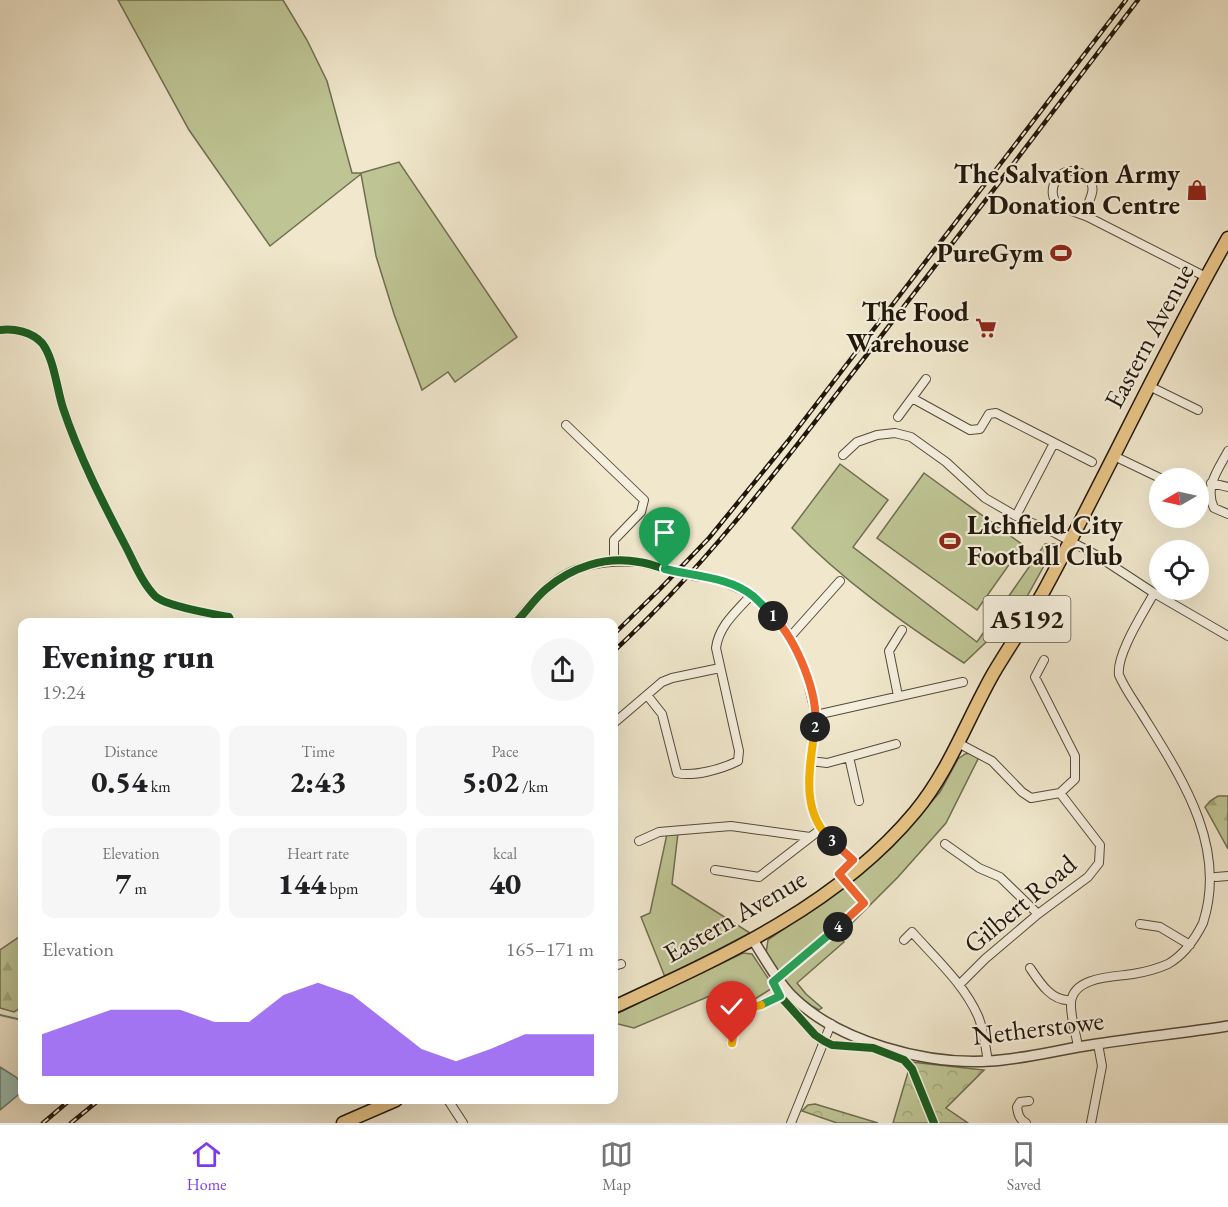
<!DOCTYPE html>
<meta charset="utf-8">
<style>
:root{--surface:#fff;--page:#f6f6f6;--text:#202124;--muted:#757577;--line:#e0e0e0;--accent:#7c3aed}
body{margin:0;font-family:"EB Garamond",serif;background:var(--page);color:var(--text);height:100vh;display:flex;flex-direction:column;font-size:22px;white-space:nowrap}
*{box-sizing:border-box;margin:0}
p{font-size:20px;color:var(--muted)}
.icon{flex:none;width:33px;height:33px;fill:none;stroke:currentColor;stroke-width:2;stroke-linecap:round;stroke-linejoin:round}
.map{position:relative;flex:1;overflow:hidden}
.panel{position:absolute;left:18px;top:618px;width:600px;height:486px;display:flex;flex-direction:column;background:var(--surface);border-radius:12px;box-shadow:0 6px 24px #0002}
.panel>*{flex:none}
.needle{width:39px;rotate:261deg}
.controls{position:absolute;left:1149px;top:468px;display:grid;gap:12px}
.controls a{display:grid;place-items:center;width:60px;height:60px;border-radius:50%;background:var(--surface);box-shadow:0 6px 24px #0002;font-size:30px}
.pin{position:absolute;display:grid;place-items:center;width:51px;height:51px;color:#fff;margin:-62px -26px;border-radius:50% 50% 50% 0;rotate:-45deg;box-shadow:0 0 6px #0007}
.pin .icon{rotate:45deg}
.km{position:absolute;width:30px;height:30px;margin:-15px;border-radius:50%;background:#222;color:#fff;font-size:16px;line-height:30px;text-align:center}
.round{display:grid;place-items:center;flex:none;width:63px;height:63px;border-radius:32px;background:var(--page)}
.head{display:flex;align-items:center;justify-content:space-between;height:102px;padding:0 24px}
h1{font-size:33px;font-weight:800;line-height:45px}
.stats{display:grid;grid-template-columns:repeat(3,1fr);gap:9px;height:102px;padding:6px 24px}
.stats div{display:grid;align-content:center;border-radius:12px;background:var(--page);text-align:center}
.stats b{font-size:30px;font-weight:800}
.stats small{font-size:16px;font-weight:400}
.stats p{font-size:16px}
.chart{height:168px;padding:12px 24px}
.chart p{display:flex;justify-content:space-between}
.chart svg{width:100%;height:108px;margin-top:6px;fill:var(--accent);opacity:.7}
.tabs{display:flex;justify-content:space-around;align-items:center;height:84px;border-top:2px solid var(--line);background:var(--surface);font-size:16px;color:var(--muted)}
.tabs a{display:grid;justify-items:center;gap:3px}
.tabs .current{color:var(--accent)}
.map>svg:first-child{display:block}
.grass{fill:#bec494;stroke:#6f6e4f;stroke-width:1.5}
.forest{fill:url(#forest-firs);stroke:#6f6e4f;stroke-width:1.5}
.park{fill:url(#park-crowns);stroke:#6f6e4f;stroke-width:1.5}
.water{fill:#9bc0b3;stroke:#6a7c6f;stroke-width:1.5}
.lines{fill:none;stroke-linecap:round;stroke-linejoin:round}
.stream{stroke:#6a7c6f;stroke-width:2}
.minor-casing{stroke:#544b3a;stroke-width:10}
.tertiary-casing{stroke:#544b3a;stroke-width:12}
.trunk-casing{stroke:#20170a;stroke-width:15}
.minor{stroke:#f5efde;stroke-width:8}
.tertiary{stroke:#f5efde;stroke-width:9}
.trunk{stroke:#e8c486;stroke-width:12}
.rail-casing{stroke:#20170a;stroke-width:4.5}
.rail{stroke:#f5efde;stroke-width:2;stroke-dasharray:7;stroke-linecap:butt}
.minor-bridge-casing{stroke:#544b3a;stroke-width:10;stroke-linecap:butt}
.minor-bridge{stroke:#f5efde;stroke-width:8}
.cycleway-casing{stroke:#f5efde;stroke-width:11}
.cycleway{stroke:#1b5e20;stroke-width:8}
.split-1-casing{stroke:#fff;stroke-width:12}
.split-2-casing{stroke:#fff;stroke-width:12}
.split-3-casing{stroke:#fff;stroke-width:12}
.split-4-casing{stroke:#fff;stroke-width:12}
.split-5-casing{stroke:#fff;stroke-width:12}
.split-6-casing{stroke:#fff;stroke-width:12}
.split-1{stroke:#22a559;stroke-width:8}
.split-2{stroke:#f0652b;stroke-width:8}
.split-3{stroke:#f5b400;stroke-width:8}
.split-4{stroke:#f0652b;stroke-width:8}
.split-5{stroke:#22a559;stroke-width:8}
.split-6{stroke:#f5b400;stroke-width:8}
.labels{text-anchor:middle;stroke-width:4.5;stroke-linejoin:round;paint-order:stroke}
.shield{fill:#f5efde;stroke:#60584a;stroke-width:1.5}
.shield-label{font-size:26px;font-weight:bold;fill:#20170a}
.poi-label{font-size:27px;font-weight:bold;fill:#20170a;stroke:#f5efde;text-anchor:end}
.street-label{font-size:27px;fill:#20170a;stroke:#f5efde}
</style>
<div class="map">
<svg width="1228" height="1123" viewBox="0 0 1228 1123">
<defs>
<pattern id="forest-firs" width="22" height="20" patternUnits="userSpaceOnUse" patternTransform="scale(1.5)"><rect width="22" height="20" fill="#bec494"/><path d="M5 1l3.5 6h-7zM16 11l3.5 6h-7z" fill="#a3a87e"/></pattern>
<pattern id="park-crowns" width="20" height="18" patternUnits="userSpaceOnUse" patternTransform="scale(1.5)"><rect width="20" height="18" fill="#bec494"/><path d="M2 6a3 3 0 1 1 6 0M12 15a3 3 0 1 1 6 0" fill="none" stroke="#a3a87e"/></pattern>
</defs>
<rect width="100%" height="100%" fill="#f0e7cc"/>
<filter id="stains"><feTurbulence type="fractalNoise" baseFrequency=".00333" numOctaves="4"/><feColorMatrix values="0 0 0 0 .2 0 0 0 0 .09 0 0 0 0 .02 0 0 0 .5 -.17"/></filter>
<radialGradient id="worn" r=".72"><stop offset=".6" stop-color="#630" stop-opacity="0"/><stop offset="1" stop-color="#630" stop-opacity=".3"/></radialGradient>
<path class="grass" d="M118 0H283L307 40 327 81 352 173H361L399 162 517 337 455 382 448 372 422 390 394 314 376 256 361 174 270 246 189 130Z
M840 464 888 500 853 547 977 642 1045 544H1056L1019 611 964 663C903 623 843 581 792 528Z
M924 473 1023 545 977 610 877 538Z
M971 753 979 757 946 823 898 877 839 936 844 942 797 983 806 994 822 1008 819 1010C795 998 780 975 766 953L768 940 852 882 892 847 940 792 958 759 965 754Z
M678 833 672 884 750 933 665 977 641 917 650 913 667 834Z
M743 953 752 954 774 987 750 1002 719 992 634 1028 614 1023V1015Z"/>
<path class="forest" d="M1218 796H1228V849L1205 807 1210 801Z
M22 935V1007L14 1012 0 1008V950Z"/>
<path class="park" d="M911 1062 984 1070 946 1108 968 1123H893Z
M815 1104 878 1123H837L802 1111 808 1105Z"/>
<path class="water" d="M0 1067 16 1077 22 1084 18 1095 0 1110Z"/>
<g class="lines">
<path class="stream" d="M0 1015 22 1020"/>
<defs>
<path id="minor" d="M1088 217C1078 213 1066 210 1058 204 1045 193 1057 163 1081 173 1086 175 1088 177 1091 182 1097 195 1083 204 1088 217L1206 277
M0 330C14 328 32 332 42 343 54 358 57 390 63 408 79 456 102 501 125 545 134 562 142 583 155 596 165 606 213 614 229 617L231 622
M1149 386 1198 410
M912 398 970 430 980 429 989 414 996 413 1092 462
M898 417 926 379
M566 425 644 500 641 512 614 540V561
M1228 451C1218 470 1204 487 1214 508L1228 514
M843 455 857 442 877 435 895 433 911 437 946 462 985 498 1016 516 1055 533 1096 555 1154 593 1228 636
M1114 456 1160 478
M1211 483 1228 487
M1016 516 1054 443
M714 578 752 594 783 626 790 637 806 675 816 715 808 782 810 802 821 829 859 867
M516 622C525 612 534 600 544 591 571 564 603 560 639 562
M790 637 840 581
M1044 660 1035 677 1075 756V779L1060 793
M647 695 662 714 677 773C694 777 722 769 738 761L739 751 716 648C719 625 737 611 752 594
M898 696 889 651 902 630
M816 715 963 682
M614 723 662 682 672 678 720 668
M958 743 992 761 1022 792 1031 798 1060 793 1100 845 1099 863 1088 877 1038 914 985 959 959 985
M849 757 859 801
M811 761 827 763 896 744
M639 841 659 832 731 826 810 837
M945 844 979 868 1000 877 1038 914
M715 870 759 877 821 829
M1216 877 1228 876
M1140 924 1160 927 1190 945
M904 940 912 932C935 958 964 984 978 1016 984 1030 985 1046 988 1061
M614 966 621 964
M1030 968C1040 983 1052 1002 1071 1000
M731 1043 737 1019 741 1013 746 1008 767 1003 787 991
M1078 1047C1076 1033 1070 1016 1071 1002 1074 976 1115 977 1133 974 1145 972 1157 969 1168 964 1184 955 1195 939 1203 923 1228 846 1181 777 1142 714 1134 701 1125 689 1119 675 1116 654 1144 612 1154 593
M448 1100 463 1123
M791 1123 831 1024
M1026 1123C1019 1119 1018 1114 1017 1107L1020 1102 1029 1101
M1091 1123 1102 1066 1098 1044"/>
<path id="tertiary" d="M753 940C765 958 776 980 792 996 838 1042 926 1065 990 1061 1026 1059 1061 1049 1097 1044 1141 1037 1185 1033 1228 1026"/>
<path id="trunk" d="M614 1007C722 957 837 906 915 812 949 771 967 720 993 674 1010 645 1030 617 1046 587 1108 472 1163 352 1228 238
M343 1123 396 1100"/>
</defs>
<use href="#minor" class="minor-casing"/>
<use href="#tertiary" class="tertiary-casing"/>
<use href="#trunk" class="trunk-casing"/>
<use href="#minor" class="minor"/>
<use href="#tertiary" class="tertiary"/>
<use href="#trunk" class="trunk"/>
<defs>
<path id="rail" d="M614 634 659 590 709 538 788 441 1126 0
M614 651C707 565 784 462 862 361 955 241 1046 121 1138 0
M43 1123 70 1100
M71 1123 99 1100"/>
</defs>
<use href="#rail" class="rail-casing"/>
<use href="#rail" class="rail"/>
<defs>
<path id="minor-bridge" d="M639 562 694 576 714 578"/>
</defs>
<use href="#minor-bridge" class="minor-bridge-casing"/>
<use href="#minor-bridge" class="minor-bridge"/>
<defs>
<path id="cycleway" d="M0 330C14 328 32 332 42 343 54 358 57 390 63 408 79 456 102 501 125 545 134 562 142 583 155 596 165 606 213 614 229 617L231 622
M516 622C526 612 535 598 546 589 572 567 605 556 639 562 648 563 657 567 666 569 689 575 714 576 736 586 776 604 797 646 809 686 812 696 816 707 816 717 815 745 803 775 810 803 816 828 834 844 853 860L839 874 864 903 821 943 773 982 780 996 815 1035 824 1041 832 1045 873 1048 904 1060 912 1069 934 1123"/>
</defs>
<use href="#cycleway" class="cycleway-casing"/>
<use href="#cycleway" class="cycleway"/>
</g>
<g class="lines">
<defs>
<path id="split-1" d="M665 569C693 576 730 577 753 596 760 602 766 609 773 616"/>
<path id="split-2" d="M773 616C796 640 819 693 815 727"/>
<path id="split-3" d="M815 727C810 767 799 811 832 841"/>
<path id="split-4" d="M832 841 853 860 839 874 864 903 838 927"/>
<path id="split-5" d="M761 1005 780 996 773 982 838 927"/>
<path id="split-6" d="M732 1043C736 1018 735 1012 761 1005"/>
</defs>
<use href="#split-1" class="split-1-casing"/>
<use href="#split-2" class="split-2-casing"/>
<use href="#split-3" class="split-3-casing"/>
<use href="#split-4" class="split-4-casing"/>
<use href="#split-5" class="split-5-casing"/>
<use href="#split-6" class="split-6-casing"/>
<use href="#split-1" class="split-1"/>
<use href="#split-2" class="split-2"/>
<use href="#split-3" class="split-3"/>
<use href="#split-4" class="split-4"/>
<use href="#split-5" class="split-5"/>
<use href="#split-6" class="split-6"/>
</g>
<defs>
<symbol id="shop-bare" viewBox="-9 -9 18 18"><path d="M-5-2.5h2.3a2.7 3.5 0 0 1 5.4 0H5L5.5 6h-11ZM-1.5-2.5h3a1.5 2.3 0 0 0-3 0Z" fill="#8f2418" stroke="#f5efde" stroke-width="2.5" paint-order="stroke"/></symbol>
<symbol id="stadium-bare" viewBox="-9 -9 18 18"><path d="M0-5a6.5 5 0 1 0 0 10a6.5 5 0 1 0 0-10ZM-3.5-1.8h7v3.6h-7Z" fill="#8f2418" stroke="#f5efde" stroke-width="2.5" paint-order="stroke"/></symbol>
<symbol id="supermarket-bare" viewBox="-9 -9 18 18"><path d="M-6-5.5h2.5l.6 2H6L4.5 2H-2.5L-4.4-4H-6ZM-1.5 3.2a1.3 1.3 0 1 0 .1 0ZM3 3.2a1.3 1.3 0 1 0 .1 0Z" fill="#8f2418" stroke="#f5efde" stroke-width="2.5" paint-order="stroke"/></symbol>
</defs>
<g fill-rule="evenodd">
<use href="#shop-bare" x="1182" y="175" width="30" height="30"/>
<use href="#stadium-bare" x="1046" y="238" width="30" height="30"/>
<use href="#supermarket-bare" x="971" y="313" width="30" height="30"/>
<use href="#stadium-bare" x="935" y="526" width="30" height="30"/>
</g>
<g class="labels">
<rect class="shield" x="983.5" y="596" width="87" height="46" rx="4.5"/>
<g class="shield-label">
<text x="1027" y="628">A5192</text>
</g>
<g class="poi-label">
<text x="1180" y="183">The Salvation Army<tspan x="1180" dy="31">Donation Centre</tspan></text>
<text x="1044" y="262">PureGym</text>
<text x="969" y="321">The Food<tspan x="969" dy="31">Warehouse</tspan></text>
<text x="967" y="534" text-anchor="start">Lichfield City<tspan x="967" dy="31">Football Club</tspan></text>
</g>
<g class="street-label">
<text transform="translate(1149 336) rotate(-62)" y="9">Eastern Avenue</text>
<text transform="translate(1020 904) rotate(-40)" y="9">Gilbert Road</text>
<text transform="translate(735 916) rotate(-30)" y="9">Eastern Avenue</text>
<text transform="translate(1038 1028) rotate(-7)" y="9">Netherstowe</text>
</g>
</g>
<rect width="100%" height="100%" filter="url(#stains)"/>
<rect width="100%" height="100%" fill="url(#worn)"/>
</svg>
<div class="controls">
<a><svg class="needle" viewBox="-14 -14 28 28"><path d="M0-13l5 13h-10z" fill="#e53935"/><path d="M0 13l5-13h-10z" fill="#757577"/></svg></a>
<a><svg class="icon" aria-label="locate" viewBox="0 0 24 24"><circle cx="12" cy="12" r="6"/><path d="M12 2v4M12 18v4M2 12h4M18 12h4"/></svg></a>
</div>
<div class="pin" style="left:665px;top:569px;background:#1e9e55"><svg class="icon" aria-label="arrive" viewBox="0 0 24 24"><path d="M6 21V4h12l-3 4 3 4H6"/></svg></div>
<div class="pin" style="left:732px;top:1043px;background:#d93025"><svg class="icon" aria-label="check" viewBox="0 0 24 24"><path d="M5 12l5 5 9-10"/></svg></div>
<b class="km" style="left:773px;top:616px">1</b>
<b class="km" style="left:815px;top:727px">2</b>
<b class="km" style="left:832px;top:841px">3</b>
<b class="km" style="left:838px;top:927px">4</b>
<section class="panel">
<div class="head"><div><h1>Evening run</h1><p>19:24</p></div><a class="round"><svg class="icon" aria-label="share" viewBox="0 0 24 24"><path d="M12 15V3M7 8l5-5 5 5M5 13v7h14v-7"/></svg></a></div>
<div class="stats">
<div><p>Distance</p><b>0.54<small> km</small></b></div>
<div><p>Time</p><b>2:43</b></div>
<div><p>Pace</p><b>5:02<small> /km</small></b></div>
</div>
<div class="stats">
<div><p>Elevation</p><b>7<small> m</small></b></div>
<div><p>Heart rate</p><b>144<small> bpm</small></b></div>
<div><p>kcal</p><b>40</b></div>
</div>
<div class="chart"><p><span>Elevation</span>165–171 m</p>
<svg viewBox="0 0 160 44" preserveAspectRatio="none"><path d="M0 44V27L10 22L20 17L30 17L40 17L50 22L60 22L70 11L80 6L90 11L100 22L110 33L120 38L130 33L140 27L150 27L160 27V44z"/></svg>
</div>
</section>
</div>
<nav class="tabs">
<a class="current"><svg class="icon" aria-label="home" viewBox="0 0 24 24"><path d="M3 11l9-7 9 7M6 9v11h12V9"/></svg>Home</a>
<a><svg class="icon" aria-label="map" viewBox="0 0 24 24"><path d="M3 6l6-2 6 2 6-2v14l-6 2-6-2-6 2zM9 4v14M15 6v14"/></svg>Map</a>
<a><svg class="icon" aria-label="saved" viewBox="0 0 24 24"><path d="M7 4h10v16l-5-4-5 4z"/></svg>Saved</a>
</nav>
